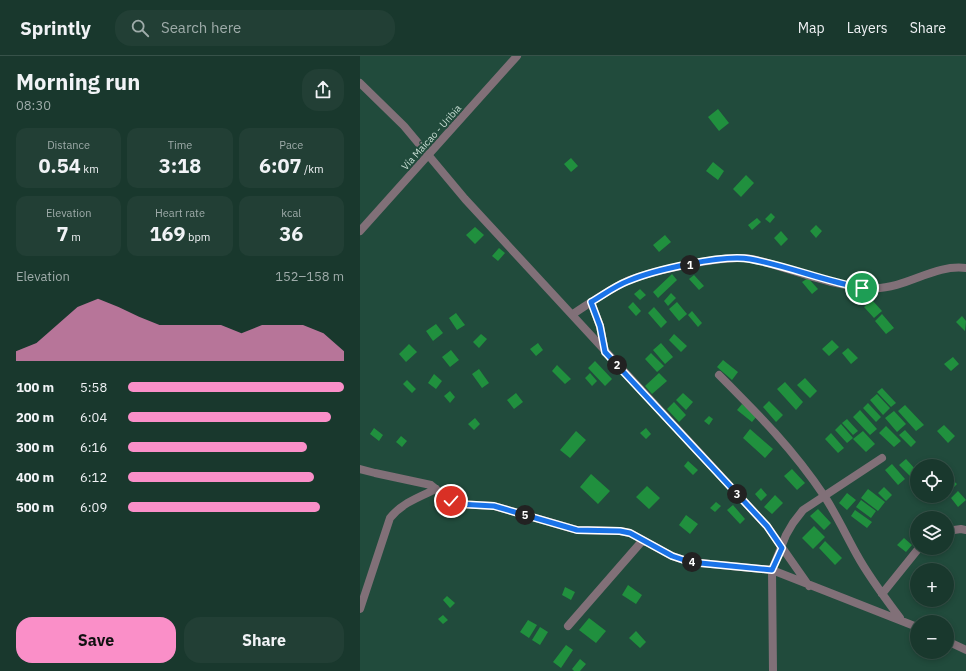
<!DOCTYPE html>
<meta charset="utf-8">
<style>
:root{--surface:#19382d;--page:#223f35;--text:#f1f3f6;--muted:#9facaa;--line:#375249;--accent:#fa8fc8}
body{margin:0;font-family:"IBM Plex Sans",sans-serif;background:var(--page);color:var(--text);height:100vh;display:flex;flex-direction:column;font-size:15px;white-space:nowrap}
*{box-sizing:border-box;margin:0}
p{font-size:13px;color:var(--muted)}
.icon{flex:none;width:22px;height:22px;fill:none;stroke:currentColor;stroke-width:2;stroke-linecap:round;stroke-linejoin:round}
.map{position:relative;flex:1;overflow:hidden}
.side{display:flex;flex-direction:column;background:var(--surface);width:360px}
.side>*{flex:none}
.controls{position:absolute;left:550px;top:403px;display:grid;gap:8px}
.controls a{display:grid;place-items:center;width:44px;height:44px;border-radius:50%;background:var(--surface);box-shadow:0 2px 6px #0003,0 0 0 1px var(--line);font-size:20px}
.pin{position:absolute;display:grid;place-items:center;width:34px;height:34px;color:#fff;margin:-17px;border:2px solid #fff;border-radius:50%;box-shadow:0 1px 4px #0007}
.km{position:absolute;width:20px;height:20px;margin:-10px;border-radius:50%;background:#222;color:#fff;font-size:11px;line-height:20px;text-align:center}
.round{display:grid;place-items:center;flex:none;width:42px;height:42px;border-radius:16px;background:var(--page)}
.summary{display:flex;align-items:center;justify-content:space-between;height:68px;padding:0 16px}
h1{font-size:22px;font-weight:700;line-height:30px}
.figures{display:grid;grid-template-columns:repeat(3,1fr);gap:6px;height:68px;padding:4px 16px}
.figures div{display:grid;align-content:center;border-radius:10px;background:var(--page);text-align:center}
.figures b{font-size:20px;font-weight:700}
.figures small{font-size:11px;font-weight:400}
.figures p{font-size:11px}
.chart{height:112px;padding:8px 16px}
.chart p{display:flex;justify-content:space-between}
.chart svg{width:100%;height:72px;margin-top:4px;fill:var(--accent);opacity:.7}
.cta{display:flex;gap:8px;margin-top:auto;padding:8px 16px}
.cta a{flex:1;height:46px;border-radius:16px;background:var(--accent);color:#111;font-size:16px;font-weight:700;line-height:46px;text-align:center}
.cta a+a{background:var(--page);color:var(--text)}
ul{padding:0 16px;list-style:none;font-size:13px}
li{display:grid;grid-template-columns:64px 48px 1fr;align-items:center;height:30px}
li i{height:10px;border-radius:5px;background:var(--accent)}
header{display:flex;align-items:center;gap:24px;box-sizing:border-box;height:56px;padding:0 20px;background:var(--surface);border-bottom:1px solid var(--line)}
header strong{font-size:19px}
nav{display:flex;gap:22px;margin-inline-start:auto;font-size:14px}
.search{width:280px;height:36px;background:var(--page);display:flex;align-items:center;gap:10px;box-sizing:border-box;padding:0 14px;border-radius:16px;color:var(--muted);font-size:15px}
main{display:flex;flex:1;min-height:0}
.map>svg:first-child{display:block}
.building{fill:#20903e}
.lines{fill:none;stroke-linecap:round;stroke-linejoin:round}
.minor{stroke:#817078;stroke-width:8}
.tertiary{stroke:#817078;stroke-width:8}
.route-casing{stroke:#fff;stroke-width:8}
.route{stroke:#1a73e8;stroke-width:5}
.labels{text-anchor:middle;stroke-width:4;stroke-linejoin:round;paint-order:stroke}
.street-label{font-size:10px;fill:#c5dbd1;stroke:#214b3c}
</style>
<header>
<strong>Sprintly</strong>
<div class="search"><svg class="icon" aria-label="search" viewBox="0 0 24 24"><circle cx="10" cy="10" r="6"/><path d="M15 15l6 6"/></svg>Search here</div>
<nav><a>Map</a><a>Layers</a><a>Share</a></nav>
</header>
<main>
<section class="side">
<div class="summary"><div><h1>Morning run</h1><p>08:30</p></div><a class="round"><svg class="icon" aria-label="share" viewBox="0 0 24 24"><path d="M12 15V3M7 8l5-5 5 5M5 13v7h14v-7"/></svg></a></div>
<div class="figures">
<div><p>Distance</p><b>0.54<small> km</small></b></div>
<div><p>Time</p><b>3:18</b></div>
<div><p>Pace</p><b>6:07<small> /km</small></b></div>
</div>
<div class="figures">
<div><p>Elevation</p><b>7<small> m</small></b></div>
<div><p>Heart rate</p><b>169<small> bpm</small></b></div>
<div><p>kcal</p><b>36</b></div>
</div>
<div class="chart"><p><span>Elevation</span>152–158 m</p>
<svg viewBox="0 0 160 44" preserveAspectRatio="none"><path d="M0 44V38L10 33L20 22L30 11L40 6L50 11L60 17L70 22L80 22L90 22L100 22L110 27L120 22L130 22L140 22L150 27L160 38V44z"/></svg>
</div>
<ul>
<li><b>100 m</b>5:58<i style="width:100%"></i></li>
<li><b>200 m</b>6:04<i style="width:94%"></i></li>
<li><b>300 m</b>6:16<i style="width:83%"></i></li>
<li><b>400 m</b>6:12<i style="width:86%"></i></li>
<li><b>500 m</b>6:09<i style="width:89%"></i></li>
</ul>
<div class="cta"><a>Save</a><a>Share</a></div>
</section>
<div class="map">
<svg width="606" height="615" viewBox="0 0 606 615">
<rect width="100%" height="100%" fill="#214b3c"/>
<path class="building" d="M358 53 369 67 359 75 348 61Z
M211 102 218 110 211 116 204 108Z
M353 106 364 115 358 124 346 115Z
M386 119 394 127 381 141 373 133Z
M411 157 415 161 410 167 405 163Z
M397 162 401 166 392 174 388 169Z
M456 169 462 175 456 182 450 175Z
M115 171 124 179 115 188 106 179Z
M421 175 428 183 421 190 414 182Z
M305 179 311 186 299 196 293 189Z
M139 192 145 197 138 205 132 200Z
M312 218 317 224 298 242 293 236Z
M334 219 344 230 339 234 329 223Z
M448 222 458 233 452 238 442 226Z
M280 233 286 239 280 244 274 238Z
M311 237 316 242 308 250 304 245Z
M512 244 522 255 514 262 504 251Z
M273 246 281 255 276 260 268 251Z
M317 246 327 258 319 265 309 253Z
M294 251 307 266 301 272 288 257Z
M332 255 342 267 338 271 328 259Z
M96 257 105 269 97 274 89 262Z
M522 258 534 272 526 278 515 265Z
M602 260 606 265 605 275 596 266Z
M76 268 83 277 73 285 66 275Z
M121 278 127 283 119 292 113 286Z
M314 278 327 290 321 296 309 284Z
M472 284 479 291 469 300 462 293Z
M178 287 183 294 176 300 170 293Z
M301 287 313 301 305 308 293 294Z
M49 288 57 296 46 306 39 298Z
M488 292 498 302 491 308 482 297Z
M91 294 99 304 90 311 82 301Z
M291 297 304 310 297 316 285 303Z
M593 301 599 308 591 315 584 308Z
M363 304 378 316 372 324 357 311Z
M235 305 252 323 245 330 228 312Z
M197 309 211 323 205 328 192 315Z
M119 313 129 327 122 332 112 318Z
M230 317 237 325 232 330 225 322Z
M299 317 307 325 292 338 285 330Z
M74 318 82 325 76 333 68 327Z
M445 322 457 335 450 342 437 329Z
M47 324 56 333 52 337 43 328Z
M425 326 443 346 436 354 417 333Z
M522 332 536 347 531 351 517 336Z
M90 335 95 341 90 347 84 340Z
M156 337 163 346 154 353 147 344Z
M323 337 333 346 326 354 316 344Z
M517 338 530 352 523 359 510 344Z
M409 345 423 359 416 366 403 351Z
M314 346 326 359 319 366 307 353Z
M508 347 521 361 516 366 503 352Z
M382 348 397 360 392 366 377 354Z
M545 349 564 369 556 375 538 355Z
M500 354 517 373 510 379 493 361Z
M534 355 546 368 537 376 525 362Z
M349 360 353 363 349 369 344 365Z
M115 362 120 368 114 374 108 368Z
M487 363 498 375 493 379 482 367Z
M481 368 493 382 487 387 475 374Z
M584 369 595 380 588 387 577 375Z
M526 370 541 385 534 391 519 377Z
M14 372 23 379 19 385 10 378Z
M286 372 291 378 286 383 280 377Z
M390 373 413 393 405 402 383 382Z
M545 374 556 386 551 391 539 379Z
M216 375 226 384 210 402 200 394Z
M503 375 515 388 506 396 493 383Z
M471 377 484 392 478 397 465 383Z
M41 380 47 385 42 391 36 386Z
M546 403 557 415V418L553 423 539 409Z
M328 405 338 414 333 419 324 410Z
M561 405 566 410H557V412L555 410Z
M532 408 545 423 538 429 525 414Z
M432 413 445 427 437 434 424 420Z
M231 418 250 435 238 448 220 431Z
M590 422 597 428 591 434 587 430V426Z
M287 430 300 442 289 453 276 441Z
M524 431 532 439 526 445 518 437Z
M401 432 407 439 401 445 395 438Z
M508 433 525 446 518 455 501 442Z
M598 435 606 444 598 451 591 442Z
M487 437 496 444 487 454 479 447Z
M415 439 423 447 412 458 404 451Z
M501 444 516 455 511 462 496 451Z
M356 446 361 450 355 456 350 452Z
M373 449 385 463 380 468 367 454Z
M458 453 471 467 464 474 450 460Z
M495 454 512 466 507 472 491 460Z
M326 459 338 468 330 478 319 469Z
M454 470 465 481 453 493 442 482Z
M544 482 552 489 546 496 537 489Z
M465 485 482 502 475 509 459 492Z
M268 529 282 539 276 548 262 539Z
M205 531 215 536 211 544 202 539Z
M87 540 95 547 90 552 83 544Z
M83 559 88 564 83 568 78 563Z
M229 562 246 575 236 587 219 574Z
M168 564 177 569 169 582 160 576Z
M180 571 188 576 180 589 172 584Z
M276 575 286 586 280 592 269 582Z
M206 589 213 594 201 612 193 606Z
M220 603 226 608 220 615H214L212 613Z"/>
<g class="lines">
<path class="minor" d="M0 27 44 70 105 143 407 470 449 530
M231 246 240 270 245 296
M213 258C230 247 248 234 267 225 292 215 366 198 392 203 432 212 473 232 515 232 547 232 574 208 606 212
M359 319C399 359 433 393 465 441 477 460 486 479 497 499 509 521 525 542 540 562
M0 413 15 417 71 429 91 445 98 448 134 450 217 474 260 475 270 477 312 500 330 506 412 514 557 571
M587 475 601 473 606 474
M522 538 559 492
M0 553 30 462C42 447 59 441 76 433
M208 570 283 484
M587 585 606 594
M413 615 412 514 426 479 433 467 443 454 522 402"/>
<path class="tertiary" d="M0 175 157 0"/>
</g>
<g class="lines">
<defs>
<path id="route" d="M91 445 98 448 134 450 217 474 260 475 270 477 312 500 330 506 412 514 422 492 407 470 245 296 240 270 231 246C243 239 255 230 268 225 294 214 363 198 390 203 428 210 464 225 502 232"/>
</defs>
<use href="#route" class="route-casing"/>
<use href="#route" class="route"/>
</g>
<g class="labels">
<g class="street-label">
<text transform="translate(71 81) rotate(-48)" y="4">Vía Maicao - Uribia</text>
</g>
</g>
</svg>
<div class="controls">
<a><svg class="icon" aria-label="locate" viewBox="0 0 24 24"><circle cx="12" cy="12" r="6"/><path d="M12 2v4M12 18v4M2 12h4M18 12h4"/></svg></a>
<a><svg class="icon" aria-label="layers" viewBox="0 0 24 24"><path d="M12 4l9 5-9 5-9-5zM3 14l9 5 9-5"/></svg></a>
<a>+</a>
<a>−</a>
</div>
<div class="pin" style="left:502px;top:232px;background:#1e9e55"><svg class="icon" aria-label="arrive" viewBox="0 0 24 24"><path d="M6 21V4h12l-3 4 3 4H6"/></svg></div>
<div class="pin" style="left:91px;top:445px;background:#d93025"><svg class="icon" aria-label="check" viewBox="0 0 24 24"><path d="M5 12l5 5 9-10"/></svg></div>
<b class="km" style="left:330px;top:209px">1</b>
<b class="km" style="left:257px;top:309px">2</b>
<b class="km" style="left:377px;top:438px">3</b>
<b class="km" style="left:332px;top:506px">4</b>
<b class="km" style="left:165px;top:459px">5</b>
</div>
</main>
